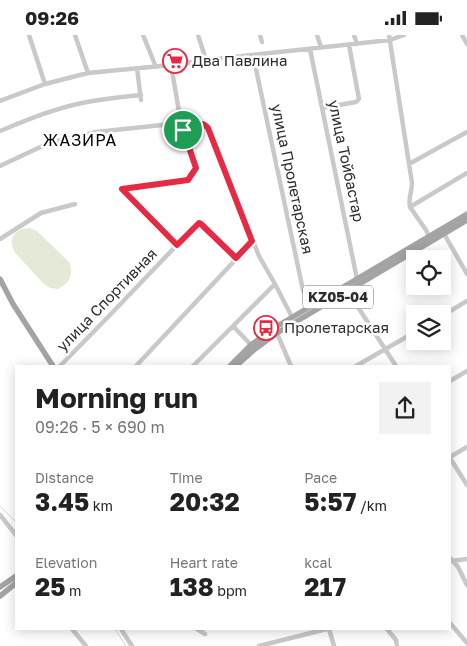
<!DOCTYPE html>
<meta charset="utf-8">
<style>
:root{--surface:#fff;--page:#f2f2f2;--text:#222;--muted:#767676}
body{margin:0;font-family:"Golos Text",sans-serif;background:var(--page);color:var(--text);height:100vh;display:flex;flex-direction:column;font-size:19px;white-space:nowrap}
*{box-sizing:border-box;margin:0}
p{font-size:16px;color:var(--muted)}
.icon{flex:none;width:28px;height:28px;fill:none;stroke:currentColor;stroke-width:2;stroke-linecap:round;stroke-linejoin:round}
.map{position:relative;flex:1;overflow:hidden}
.sheet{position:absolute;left:15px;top:330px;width:436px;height:265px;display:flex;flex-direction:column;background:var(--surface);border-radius:0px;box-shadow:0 2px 12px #0003}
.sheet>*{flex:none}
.tools{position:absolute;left:406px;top:215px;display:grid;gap:10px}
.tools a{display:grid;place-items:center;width:45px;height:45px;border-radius:0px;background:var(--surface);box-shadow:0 2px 12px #0003;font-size:25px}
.pin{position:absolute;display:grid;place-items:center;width:42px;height:42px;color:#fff;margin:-21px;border:2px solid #fff;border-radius:50%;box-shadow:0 1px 5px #0007}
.round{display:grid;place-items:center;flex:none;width:52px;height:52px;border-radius:0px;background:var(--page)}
.head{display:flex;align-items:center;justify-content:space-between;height:85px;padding:0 20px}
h1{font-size:28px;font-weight:700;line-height:38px}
.stats{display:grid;grid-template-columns:repeat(3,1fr);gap:8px;height:85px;padding:5px 20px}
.stats div{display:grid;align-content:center}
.stats b{font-size:25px;font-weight:700}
.stats small{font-size:14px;font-weight:400}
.stats p{font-size:14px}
.status{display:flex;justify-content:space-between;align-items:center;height:35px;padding:0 25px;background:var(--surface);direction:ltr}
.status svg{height:14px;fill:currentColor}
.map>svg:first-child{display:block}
.green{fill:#e3ead8}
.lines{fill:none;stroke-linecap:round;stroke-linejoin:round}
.stream{stroke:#c4deeb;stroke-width:1}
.minor{stroke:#c9c9c9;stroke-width:4.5}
.major{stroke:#a4a4a4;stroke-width:5.5}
.route-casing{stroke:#fff;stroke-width:10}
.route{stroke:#e62a44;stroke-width:6}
.labels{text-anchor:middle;stroke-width:5;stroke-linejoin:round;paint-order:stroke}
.shield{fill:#fff;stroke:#6b6b6b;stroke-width:1}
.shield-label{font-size:14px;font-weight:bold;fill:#2c2c2c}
.poi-label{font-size:15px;fill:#2c2c2c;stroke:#fff;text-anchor:start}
.street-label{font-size:15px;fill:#2c2c2c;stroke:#fff}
.neighbourhood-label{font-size:16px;letter-spacing:1px;fill:#000;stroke:#fff}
</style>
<div class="status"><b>09:26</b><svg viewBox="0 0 49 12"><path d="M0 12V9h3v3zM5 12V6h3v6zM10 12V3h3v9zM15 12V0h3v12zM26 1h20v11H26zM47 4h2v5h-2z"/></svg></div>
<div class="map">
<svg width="467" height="611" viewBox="0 0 467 611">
<rect width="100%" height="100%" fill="#fff"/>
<path class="green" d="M30 193 37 196 70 228C73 242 70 247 58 254L50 253 44 249 16 219C10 210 9 199 22 194 24 193 27 194 30 193Z"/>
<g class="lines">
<path class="stream" d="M0 471 16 487
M115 594 126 611"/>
<path class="minor" d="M29 0 45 49
M75 0 88 38
M143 0 156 32
M198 0 206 25
M260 0 262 7
M317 0 321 12
M354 0 357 9
M389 0 412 148C412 156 408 164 410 172L426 195 429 202
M462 0 467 9
M310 14 357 244
M253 20 303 255 312 271
M137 33 141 65
M0 66 45 49 88 38 171 30 206 25 390 5 404 0
M322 73 356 67 359 64 349 10
M183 95 200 90 206 91 208 93 259 221 275 249 292 282
M0 96C27 85 53 74 82 68 101 64 121 62 141 60
M409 129 467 97
M0 131 49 108 96 97 181 88
M122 154 185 146C191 144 196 137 196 131L181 88 171 30
M122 154 177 210
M410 172 467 138
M443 197 467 239
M0 204 41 178 75 169
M347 255 396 331
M442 281 467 266
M233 291 251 310
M276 296 291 331
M60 331 108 282 197 189 199 188 201 189 236 223
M136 331 253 206
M193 331 275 249
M356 331 415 297
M450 346 467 336
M450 422 467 412
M450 423 467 450
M0 480 16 500
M450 523 458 532 467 550
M451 526 467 524
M450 588 467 608
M72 594 86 611
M121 594 132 611
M197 594 205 599
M329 594 334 611
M387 594 396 605 397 611
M259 611 327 594"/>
<path class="major" d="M0 244 13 269 53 331
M230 331 251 310 274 293 467 179
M236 331 255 314 277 298 467 185
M0 552 16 541
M0 561 16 548"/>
</g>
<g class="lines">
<defs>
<path id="route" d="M203 89 206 91 208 93 252 206 236 223 201 189 199 188 177 210 122 154 188 145 196 133 183 95Z"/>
</defs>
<use href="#route" class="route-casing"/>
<use href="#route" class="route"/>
</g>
<defs>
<symbol id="supermarket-ring" viewBox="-11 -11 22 22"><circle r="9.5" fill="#fff" stroke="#e62a44" stroke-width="1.5"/><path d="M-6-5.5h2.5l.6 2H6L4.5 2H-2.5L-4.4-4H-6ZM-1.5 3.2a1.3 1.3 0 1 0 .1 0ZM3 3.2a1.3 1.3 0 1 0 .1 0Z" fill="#e62a44"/></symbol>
<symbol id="bus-ring" viewBox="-11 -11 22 22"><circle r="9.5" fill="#fff" stroke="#e62a44" stroke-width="1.5"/><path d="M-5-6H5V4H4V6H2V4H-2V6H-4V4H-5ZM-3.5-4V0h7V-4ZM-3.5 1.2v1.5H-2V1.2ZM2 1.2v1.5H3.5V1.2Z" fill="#e62a44"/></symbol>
</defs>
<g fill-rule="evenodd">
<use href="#supermarket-ring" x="161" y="12" width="28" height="28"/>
<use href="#bus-ring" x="252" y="279" width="28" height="28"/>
</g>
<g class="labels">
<rect class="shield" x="303" y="250.5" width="70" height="23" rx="4"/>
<g class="shield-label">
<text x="338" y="267">KZ05-04</text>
</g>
<g class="poi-label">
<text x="192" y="31">Два Павлина</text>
<text x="284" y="298">Пролетарская</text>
</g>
<g class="street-label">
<text transform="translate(346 126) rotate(78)" y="5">улица Тойбастар</text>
<text transform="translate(292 144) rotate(78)" y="5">улица Пролетарская</text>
<text transform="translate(107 265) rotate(-46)" y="5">улица Спортивная</text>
</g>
<g class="neighbourhood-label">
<text x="80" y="111">ЖАЗИРА</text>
</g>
</g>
</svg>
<div class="tools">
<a><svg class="icon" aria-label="locate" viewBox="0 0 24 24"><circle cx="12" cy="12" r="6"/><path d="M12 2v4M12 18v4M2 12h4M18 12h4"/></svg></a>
<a><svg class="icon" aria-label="layers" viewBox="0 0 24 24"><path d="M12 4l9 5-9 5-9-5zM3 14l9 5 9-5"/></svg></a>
</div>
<div class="pin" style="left:183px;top:95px;background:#1e9e55"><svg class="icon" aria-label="arrive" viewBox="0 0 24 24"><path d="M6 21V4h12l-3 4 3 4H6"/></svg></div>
<section class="sheet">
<div class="head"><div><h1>Morning run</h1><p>09:26 · 5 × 690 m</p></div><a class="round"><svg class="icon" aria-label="share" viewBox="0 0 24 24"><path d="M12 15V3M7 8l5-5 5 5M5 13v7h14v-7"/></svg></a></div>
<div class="stats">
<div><p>Distance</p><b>3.45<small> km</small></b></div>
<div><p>Time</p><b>20:32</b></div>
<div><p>Pace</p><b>5:57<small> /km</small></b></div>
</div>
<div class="stats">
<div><p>Elevation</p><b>25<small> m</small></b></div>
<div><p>Heart rate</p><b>138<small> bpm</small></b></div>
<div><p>kcal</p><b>217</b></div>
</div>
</section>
</div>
